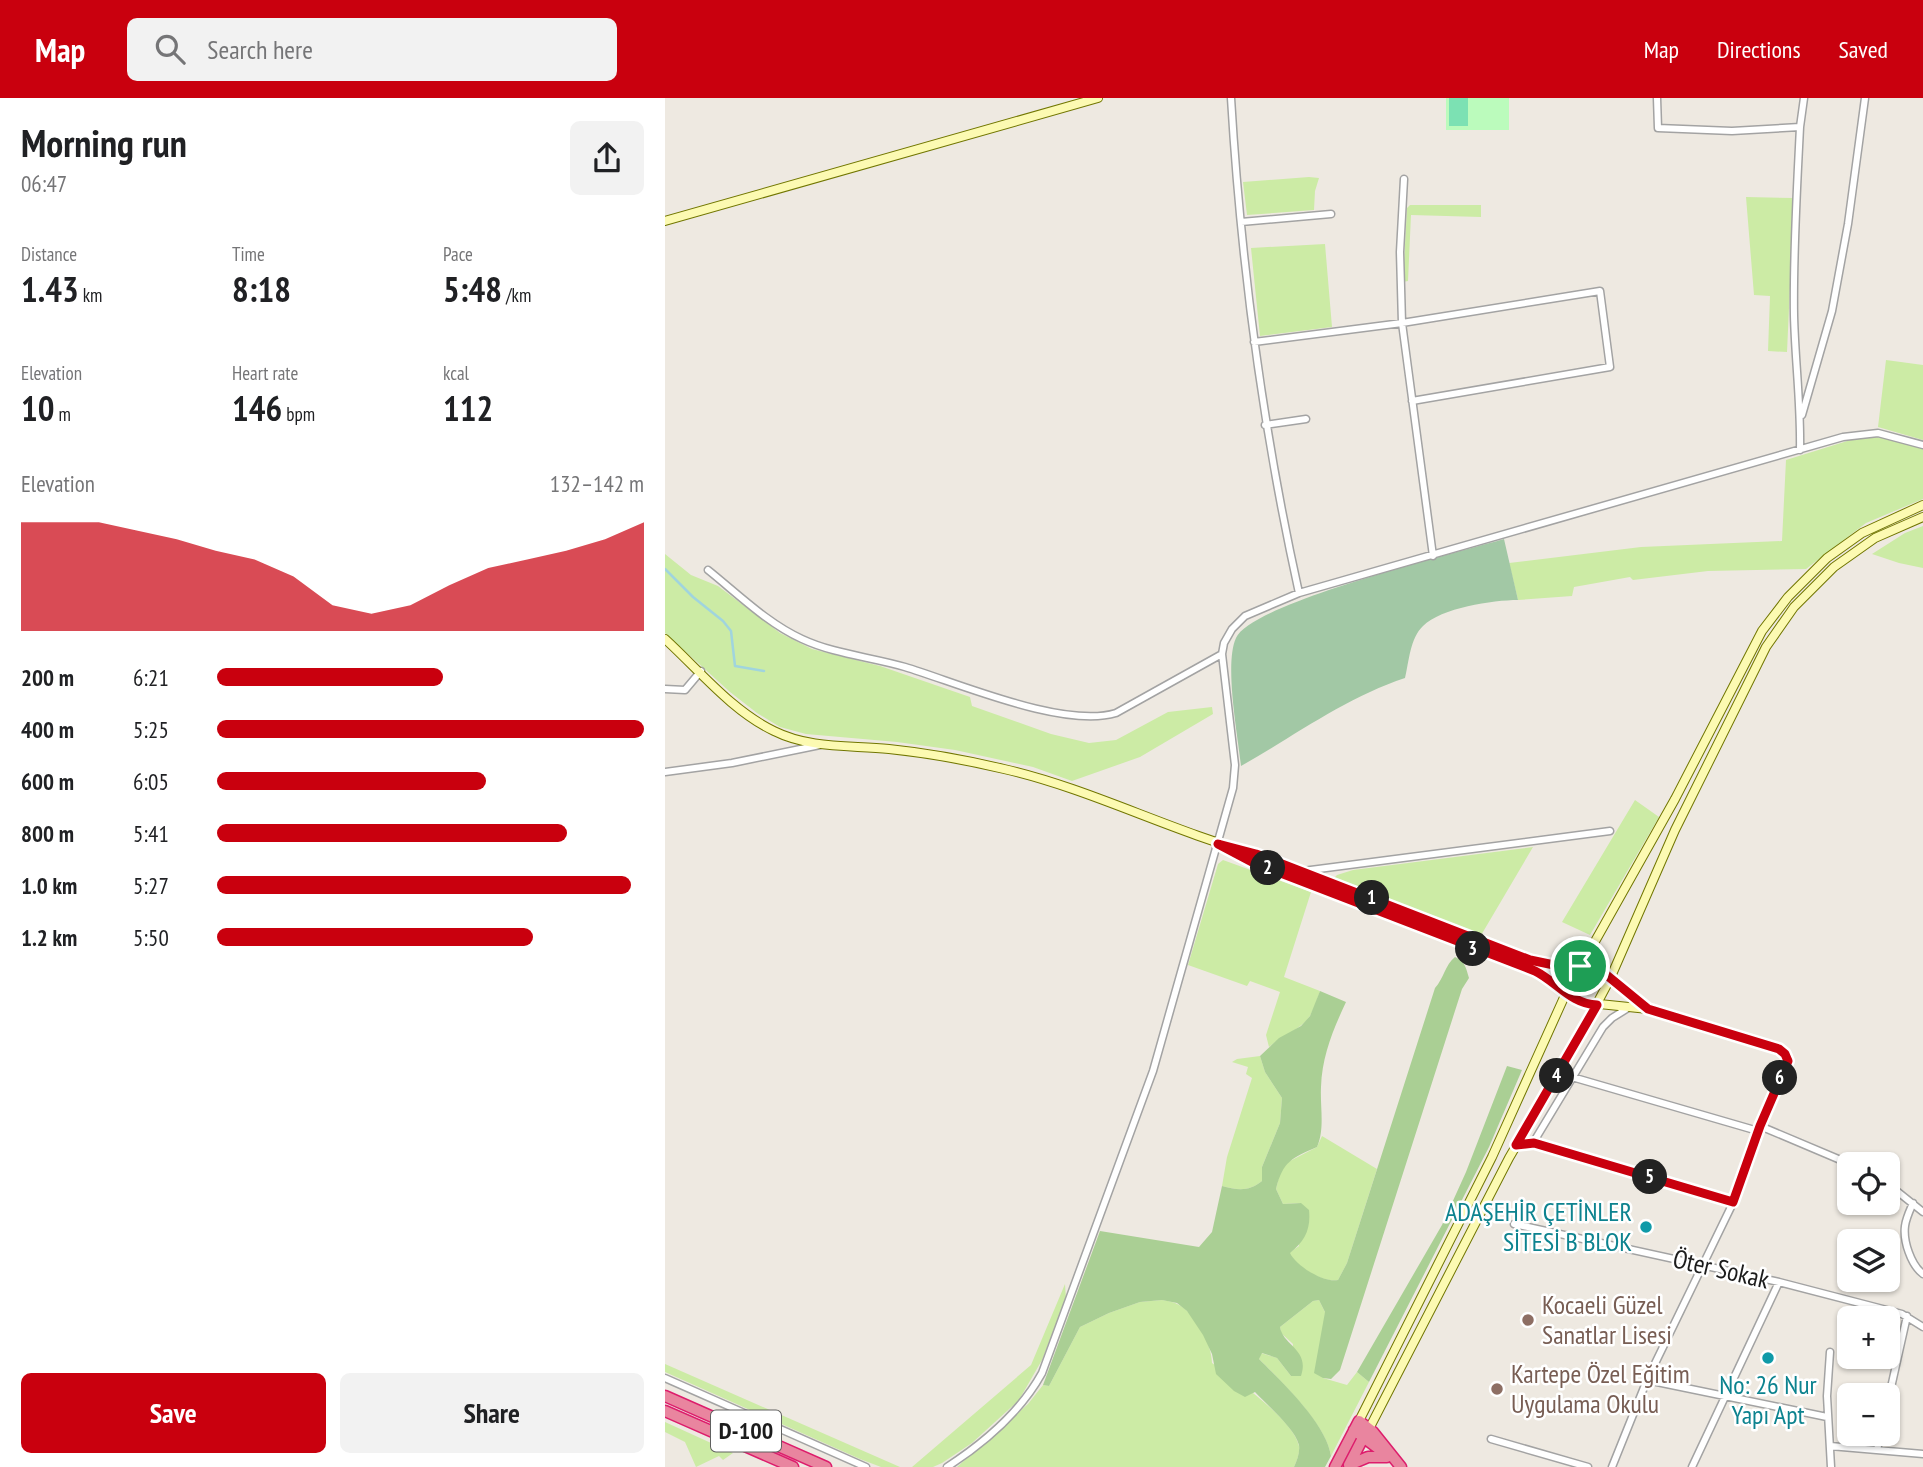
<!DOCTYPE html>
<meta charset="utf-8">
<style>
:root{--surface:#fff;--page:#f2f2f2;--text:#202124;--muted:#757577;--accent:#c9000e}
body{margin:0;font-family:"PT Sans Narrow",sans-serif;background:var(--page);color:var(--text);height:100vh;display:flex;flex-direction:column;font-size:26px;white-space:nowrap}
*{box-sizing:border-box;margin:0}
p{font-size:23px;color:var(--muted)}
.icon{flex:none;width:38px;height:38px;fill:none;stroke:currentColor;stroke-width:2;stroke-linecap:round;stroke-linejoin:round}
.map{position:relative;flex:1;overflow:hidden}
.side{display:flex;flex-direction:column;background:var(--surface);width:665px}
.side>*{flex:none}
.controls{position:absolute;left:1172px;top:1054px;display:grid;gap:14px}
.controls a{display:grid;place-items:center;width:63px;height:63px;border-radius:10px;background:var(--surface);box-shadow:0 2px 5px #0004;font-size:35px}
.pin{position:absolute;display:grid;place-items:center;width:60px;height:60px;color:#fff;margin:-30px;border:4px solid #fff;border-radius:50%;box-shadow:0 2px 7px #0007}
.km{position:absolute;width:35px;height:35px;margin:-18px;border-radius:50%;background:#222;color:#fff;font-size:19px;line-height:35px;text-align:center}
.round{display:grid;place-items:center;flex:none;width:74px;height:74px;border-radius:10px;background:var(--page)}
.headline{display:flex;align-items:center;justify-content:space-between;height:119px;padding:0 21px}
h1{font-size:38px;font-weight:600;line-height:52px}
.stats{display:grid;grid-template-columns:repeat(3,1fr);gap:10px;height:119px;padding:7px 21px}
.stats div{display:grid;align-content:center}
.stats b{font-size:35px;font-weight:600}
.stats small{font-size:19px;font-weight:400}
.stats p{font-size:19px}
.chart{height:196px;padding:14px 21px}
.chart p{display:flex;justify-content:space-between}
.chart svg{width:100%;height:126px;margin-top:7px;fill:var(--accent);opacity:.7}
.button{display:flex;gap:14px;margin-top:auto;padding:14px 21px}
.button a{flex:1;height:80px;border-radius:10px;background:var(--accent);color:#fff;font-size:28px;font-weight:600;line-height:80px;text-align:center}
.button a+a{background:var(--page);color:var(--text)}
ul{padding:0 21px;list-style:none;font-size:23px}
li{display:grid;grid-template-columns:112px 84px 1fr;align-items:center;height:52px}
li i{height:18px;border-radius:9px;background:var(--accent)}
header{display:flex;align-items:center;gap:42px;box-sizing:border-box;height:98px;padding:0 35px;background:var(--accent);color:#fff}
header strong{font-size:33px}
nav{display:flex;gap:38px;margin-inline-start:auto;font-size:24px}
.search{width:490px;height:63px;background:var(--page);display:flex;align-items:center;gap:18px;box-sizing:border-box;padding:0 24px;border-radius:10px;color:var(--muted);font-size:26px}
main{display:flex;flex:1;min-height:0}
.map>svg:first-child{display:block}
.grass{fill:#cceba5}
.forest{fill:#aacf94}
.cemetery{fill:#a2c8a5}
.park{fill:#bbfbbc}
.pitch{fill:#7ce1b3}
.lines{fill:none;stroke-linecap:round;stroke-linejoin:round}
.stream{stroke:#a0d4de;stroke-width:2.5}
.street-casing{stroke:#a3a3a3;stroke-width:9}
.secondary-casing{stroke:#717601;stroke-width:10}
.highway-casing{stroke:#dd1d6c;stroke-width:13}
.street{stroke:#fff;stroke-width:6}
.secondary{stroke:#fcfab2;stroke-width:8}
.highway{stroke:#e9859f;stroke-width:10}
.route-casing{stroke:#fff;stroke-width:14}
.route{stroke:#c9000e;stroke-width:9}
.culture-dot{fill:#0f9aa8;stroke:#fff;stroke-width:2.5}
.education-dot{fill:#8d6e63;stroke:#fff;stroke-width:2.5}
.labels{text-anchor:middle;stroke-width:5;stroke-linejoin:round;paint-order:stroke}
.shield{fill:#fff;stroke:#606060;stroke-width:2}
.shield-label{font-size:24px;font-weight:bold;fill:#1c1c1c}
.culture-label{font-size:26px;fill:#0d838f;stroke:#fff;text-anchor:end}
.street-label{font-size:26px;fill:#1c1c1c;stroke:#fff}
.education-label{font-size:26px;fill:#785e54;stroke:#fff;text-anchor:start}
</style>
<header>
<strong>Map</strong>
<div class="search"><svg class="icon" aria-label="search" viewBox="0 0 24 24"><circle cx="10" cy="10" r="6"/><path d="M15 15l6 6"/></svg>Search here</div>
<nav><a>Map</a><a>Directions</a><a>Saved</a></nav>
</header>
<main>
<section class="side">
<div class="headline"><div><h1>Morning run</h1><p>06:47</p></div><a class="round"><svg class="icon" aria-label="share" viewBox="0 0 24 24"><path d="M12 15V3M7 8l5-5 5 5M5 13v7h14v-7"/></svg></a></div>
<div class="stats">
<div><p>Distance</p><b>1.43<small> km</small></b></div>
<div><p>Time</p><b>8:18</b></div>
<div><p>Pace</p><b>5:48<small> /km</small></b></div>
</div>
<div class="stats">
<div><p>Elevation</p><b>10<small> m</small></b></div>
<div><p>Heart rate</p><b>146<small> bpm</small></b></div>
<div><p>kcal</p><b>112</b></div>
</div>
<div class="chart"><p><span>Elevation</span>132–142 m</p>
<svg viewBox="0 0 160 44" preserveAspectRatio="none"><path d="M0 44V6L10 6L20 6L30 9L40 12L50 16L60 19L70 25L80 35L90 38L100 35L110 28L120 22L130 19L140 16L150 12L160 6V44z"/></svg>
</div>
<ul>
<li><b>200 m</b>6:21<i style="width:53%"></i></li>
<li><b>400 m</b>5:25<i style="width:100%"></i></li>
<li><b>600 m</b>6:05<i style="width:63%"></i></li>
<li><b>800 m</b>5:41<i style="width:82%"></i></li>
<li><b>1.0 km</b>5:27<i style="width:97%"></i></li>
<li><b>1.2 km</b>5:50<i style="width:74%"></i></li>
</ul>
<div class="button"><a>Save</a><a>Share</a></div>
</section>
<div class="map">
<svg width="1258" height="1369" viewBox="0 0 1258 1369">
<rect width="100%" height="100%" fill="#eee9e1"/>
<path class="grass" d="M644 79 654 80 650 93 649 112 582 117 578 84Z
M1081 99 1129 100 1122 254 1103 253 1105 198 1089 197Z
M745 107H816V119L746 117 743 183 738 184 742 110Z
M660 146 667 229 595 238 586 150Z
M1221 262 1258 267V342L1213 329Z
M1207 339 1223 340 1258 351V401L1201 425 1141 471 1043 473 968 482 965 479 909 489 907 498 853 502 844 465 976 449 1117 443 1121 362 1192 340Z
M1258 428V470L1234 465 1207 456 1240 435Z
M0 456 26 477 53 488 115 535 147 551 215 568 305 599 307 608 386 636 424 645 451 642 503 614 547 609 548 616 475 659 407 683 368 669 290 652 232 644 141 636 115 629 92 615 65 594 0 535Z
M970 702 994 719 925 837 897 824Z
M868 749 815 839 669 780 672 777 688 772Z
M558 762 646 794 619 879 655 893C652 901 650 909 646 916 638 931 617 937 604 949L601 937 615 894 585 883 582 888 523 867 553 766Z
M595 958 600 974 617 1000 615 1025 597 1069V1083C584 1094 572 1092 557 1088L562 1059 587 980 581 976 583 969 567 964 572 961Z
M657 1038 712 1071 682 1165 673 1182C658 1185 631 1169 624 1155L634 1148 635 1105 618 1106 611 1091 615 1074 623 1064 652 1049Z
M400 1186 401 1201 377 1262 354 1302 307 1345 277 1365 268 1369H247L366 1267Z
M497 1202C503 1203 509 1204 514 1207 530 1215 547 1246 547 1265 569 1280 628 1321 634 1348 635 1356 632 1362 629 1369H292L363 1306 378 1287 384 1288 415 1229 444 1215 475 1204Z
M654 1202 660 1214 658 1280 682 1287 692 1274 704 1284 666 1358C662 1327 616 1283 594 1261L596 1255 612 1260 626 1278 628 1246 616 1235 615 1229 648 1203Z
M0 1266 235 1369H216L195 1361 0 1274Z
M0 1324 68 1355 58 1362 54 1358 31 1369 20 1344 0 1334Z"/>
<path class="forest" d="M790 859C800 863 801 870 804 880L797 891 675 1272 666 1281 658 1280 649 1275 660 1214 654 1202 648 1203 615 1229C618 1248 645 1251 636 1278H626L612 1260 597 1255 594 1261C616 1283 662 1326 666 1358L660 1369H629C632 1362 635 1355 634 1347 630 1331 602 1307 590 1294L580 1299 569 1293 551 1276 547 1256 538 1237 522 1213 512 1205 497 1202 475 1204 444 1215 415 1229 384 1288 378 1287 435 1133 534 1149 547 1134 557 1088C572 1092 584 1094 597 1083V1069L615 1025 617 1000 600 974 595 958 614 940 636 928 645 918 655 893 681 904C668 932 657 958 656 989 655 1009 660 1031 652 1049 627 1060 618 1063 611 1091L618 1106 636 1105 644 1112C646 1131 640 1143 625 1155 631 1168 659 1185 673 1182L682 1165 770 890C779 880 780 867 790 859Z
M842 968 857 972 824 1049 704 1284 692 1274 777 1127 801 1074Z"/>
<path class="cemetery" d="M839 441 853 502C828 502 776 510 758 528 745 540 744 564 740 580 682 599 629 638 576 668 573 638 559 566 571 540 586 505 795 454 839 441Z"/>
<path class="park" d="M781 0H844V32H781Z"/>
<path class="pitch" d="M784 0H803V28H784Z"/>
<g class="lines">
<path class="stream" d="M0 471 28 499 58 523 66 533 70 568 99 573"/>
<defs>
<path id="street" d="M566 0C576 167 598 332 634 495
M992 0 993 30 1067 33 1135 29C1132 91 1128 155 1129 217 1130 262 1136 307 1135 352
M1135 29 1139 0
M739 81 735 154 737 225 768 458
M576 124 666 116
M589 244 737 225 935 193 945 269 747 303
M1137 317 1167 213 1183 126 1200 0
M600 327 641 321
M43 472C73 496 102 525 137 541 169 556 206 559 240 569 293 585 399 631 451 615L557 556
M0 591 20 592 36 573
M0 674 67 665 155 647
M638 773 945 733
M963 910 947 920 938 929 868 1045 1068 1104
M907 979 1093 1033
M1095 1028 1185 1066
M1223 1086 1258 1114
M1248 1105C1245 1112 1241 1120 1240 1128 1238 1143 1246 1167 1258 1176
M849 1126 1114 1184 1237 1216 1258 1229
M1165 1254 1162 1298 1166 1369
M0 1280 201 1369
M982 1282 1162 1319
M1223 1303 1242 1218
M826 1341 923 1369
M1165 1348 1258 1356
M1212 1352 1216 1335
M282 1369C319 1345 356 1313 377 1275L488 973 568 690 570 667 557 556 559 545 567 531 580 518 634 495 1178 339 1213 335 1258 347
M947 1369 982 1282 1066 1109 1095 1028 1123 963 1120 956 1114 951 983 911
M1027 1369 1114 1184"/>
<path id="secondary" d="M0 123 433 0
M0 541C34 572 67 613 109 633 145 651 185 647 224 651 263 655 301 662 339 671 426 691 505 733 591 756L850 857 875 865 933 870 983 911
M568 754 587 764 870 873 915 904 983 911
M694 1323 827 1059 901 895 1010 701 1097 533 1123 499 1162 460 1197 435 1258 407
M704 1331 844 1060 910 947 945 881 1010 732 1101 549 1129 509 1169 469 1210 440 1258 419"/>
<path id="highway" d="M0 1298 161 1369
M0 1313 128 1369
M689 1332 722 1357
M684 1367 703 1359H722
M684 1367 701 1334
M670 1369 694 1323 708 1334 736 1369"/>
</defs>
<use href="#street" class="street-casing"/>
<use href="#secondary" class="secondary-casing"/>
<use href="#highway" class="highway-casing"/>
<use href="#street" class="street"/>
<use href="#secondary" class="secondary"/>
<use href="#highway" class="highway"/>
</g>
<g class="lines">
<defs>
<path id="route" d="M553 746 591 756 865 862 889 867 933 870 983 911 1114 951 1120 956 1123 963 1095 1028 1068 1104 869 1045 851 1047 932 907C906 906 892 884 870 873L587 764Z"/>
</defs>
<use href="#route" class="route-casing"/>
<use href="#route" class="route"/>
</g>
<g class="culture-dot">
<circle cx="981" cy="1129" r="7"/>
<circle cx="1103" cy="1260" r="7"/>
</g>
<g class="education-dot">
<circle cx="863" cy="1222" r="7"/>
<circle cx="832" cy="1291" r="7"/>
</g>
<g class="labels">
<rect class="shield" x="46" y="1312.5" width="70" height="41" rx="5"/>
<g class="shield-label">
<text x="81" y="1341">D-100</text>
</g>
<g class="culture-label">
<text x="967" y="1123">ADAŞEHİR ÇETİNLER<tspan x="967" dy="30">SİTESİ B BLOK</tspan></text>
<text x="1103" y="1296" text-anchor="middle">No: 26 Nur<tspan x="1103" dy="30">Yapı Apt</tspan></text>
</g>
<g class="street-label">
<text transform="translate(1056 1171) rotate(13)" y="9">Öter Sokak</text>
</g>
<g class="education-label">
<text x="877" y="1216">Kocaeli Güzel<tspan x="877" dy="30">Sanatlar Lisesi</tspan></text>
<text x="846" y="1285">Kartepe Özel Eğitim<tspan x="846" dy="30">Uygulama Okulu</tspan></text>
</g>
</g>
</svg>
<div class="controls">
<a><svg class="icon" aria-label="locate" viewBox="0 0 24 24"><circle cx="12" cy="12" r="6"/><path d="M12 2v4M12 18v4M2 12h4M18 12h4"/></svg></a>
<a><svg class="icon" aria-label="layers" viewBox="0 0 24 24"><path d="M12 4l9 5-9 5-9-5zM3 14l9 5 9-5"/></svg></a>
<a>+</a>
<a>−</a>
</div>
<div class="pin" style="left:915px;top:868px;background:#1e9e55"><svg class="icon" aria-label="arrive" viewBox="0 0 24 24"><path d="M6 21V4h12l-3 4 3 4H6"/></svg></div>
<b class="km" style="left:707px;top:800px">1</b>
<b class="km" style="left:603px;top:770px">2</b>
<b class="km" style="left:808px;top:851px">3</b>
<b class="km" style="left:892px;top:978px">4</b>
<b class="km" style="left:985px;top:1079px">5</b>
<b class="km" style="left:1115px;top:980px">6</b>
</div>
</main>
